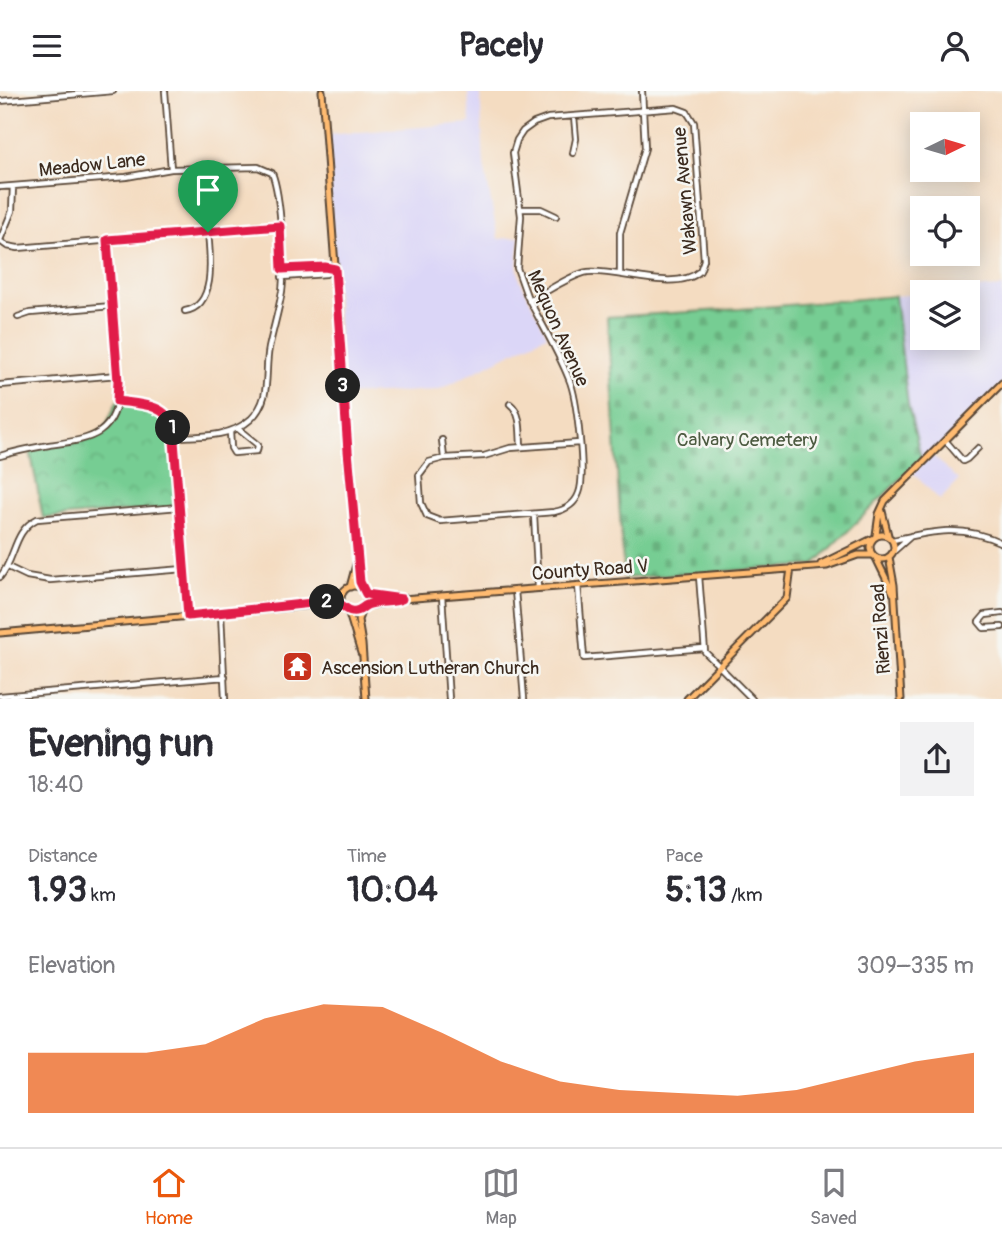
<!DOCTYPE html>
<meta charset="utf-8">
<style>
:root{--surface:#fff;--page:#f2f2f3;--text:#2b2b33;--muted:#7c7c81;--line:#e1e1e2;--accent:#ea580c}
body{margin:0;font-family:Pangolin,sans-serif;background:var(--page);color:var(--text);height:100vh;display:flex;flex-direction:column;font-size:26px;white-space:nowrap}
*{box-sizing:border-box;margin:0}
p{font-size:23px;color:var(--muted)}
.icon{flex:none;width:38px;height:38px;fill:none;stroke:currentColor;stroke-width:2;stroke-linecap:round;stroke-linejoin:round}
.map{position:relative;height:608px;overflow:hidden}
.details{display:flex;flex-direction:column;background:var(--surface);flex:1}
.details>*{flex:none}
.needle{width:46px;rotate:85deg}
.tools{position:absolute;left:910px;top:21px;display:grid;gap:14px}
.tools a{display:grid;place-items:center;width:70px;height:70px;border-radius:0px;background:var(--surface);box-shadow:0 4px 18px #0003;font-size:35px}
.pin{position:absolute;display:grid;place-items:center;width:60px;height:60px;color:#fff;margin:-72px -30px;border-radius:50% 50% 50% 0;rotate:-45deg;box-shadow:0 0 7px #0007}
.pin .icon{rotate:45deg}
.km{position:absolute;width:35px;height:35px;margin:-18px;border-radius:50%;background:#222;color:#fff;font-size:19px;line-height:35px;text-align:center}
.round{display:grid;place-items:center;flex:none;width:74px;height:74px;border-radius:0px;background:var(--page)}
.head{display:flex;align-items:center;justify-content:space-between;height:119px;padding:0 28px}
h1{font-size:38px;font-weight:700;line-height:52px}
.figures{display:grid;grid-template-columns:repeat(3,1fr);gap:10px;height:119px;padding:7px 28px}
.figures div{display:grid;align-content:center}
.figures b{font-size:35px;font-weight:700}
.figures small{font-size:19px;font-weight:400}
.figures p{font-size:19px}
.chart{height:196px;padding:14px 28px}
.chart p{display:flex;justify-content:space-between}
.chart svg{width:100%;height:126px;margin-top:7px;fill:var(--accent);opacity:.7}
header{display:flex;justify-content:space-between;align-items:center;height:91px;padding:0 28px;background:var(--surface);font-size:32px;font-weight:700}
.tabs{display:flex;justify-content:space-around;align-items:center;height:98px;border-top:2px solid var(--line);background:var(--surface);font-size:19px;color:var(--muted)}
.tabs a{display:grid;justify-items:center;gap:4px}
.tabs .selected{color:var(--accent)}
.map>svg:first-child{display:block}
.built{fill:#dbd6f7}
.cemetery{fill:url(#cemetery-stones);stroke:#587c58;stroke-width:2}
.park{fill:url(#park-crowns);stroke:#587c58;stroke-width:2}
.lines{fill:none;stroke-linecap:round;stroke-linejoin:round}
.minor-casing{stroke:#574536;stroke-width:8}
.major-casing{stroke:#574536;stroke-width:9}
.minor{stroke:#fff;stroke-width:4.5}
.major{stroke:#ffbb71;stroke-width:5}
.route-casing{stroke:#fff;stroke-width:14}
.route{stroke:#e11d48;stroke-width:9}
.labels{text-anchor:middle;stroke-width:5;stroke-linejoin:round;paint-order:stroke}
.street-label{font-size:19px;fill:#3b2a1e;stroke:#f6f6f2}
.park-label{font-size:19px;fill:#4d5b41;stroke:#f6f6f2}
.poi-label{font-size:19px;fill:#3b2a1e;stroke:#f6f6f2;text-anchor:start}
</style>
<header><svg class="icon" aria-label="menu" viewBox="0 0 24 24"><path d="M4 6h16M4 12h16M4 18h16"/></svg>Pacely<svg class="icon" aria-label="person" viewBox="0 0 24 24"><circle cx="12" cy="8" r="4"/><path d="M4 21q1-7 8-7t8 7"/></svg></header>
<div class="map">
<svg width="1002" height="608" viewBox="0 0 1002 608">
<defs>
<pattern id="cemetery-stones" width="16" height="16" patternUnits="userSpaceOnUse" patternTransform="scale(1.75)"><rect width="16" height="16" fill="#76cd93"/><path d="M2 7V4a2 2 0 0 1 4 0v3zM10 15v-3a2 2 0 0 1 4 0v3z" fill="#67b07e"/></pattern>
<pattern id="park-crowns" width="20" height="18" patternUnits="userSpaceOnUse" patternTransform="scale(1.75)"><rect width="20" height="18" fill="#76cd93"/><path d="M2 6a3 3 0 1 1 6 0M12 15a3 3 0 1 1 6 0" fill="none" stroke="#67b07e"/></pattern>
</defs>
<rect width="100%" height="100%" fill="#f6f6f2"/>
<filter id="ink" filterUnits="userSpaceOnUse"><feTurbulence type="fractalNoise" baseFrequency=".0143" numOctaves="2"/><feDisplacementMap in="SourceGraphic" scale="14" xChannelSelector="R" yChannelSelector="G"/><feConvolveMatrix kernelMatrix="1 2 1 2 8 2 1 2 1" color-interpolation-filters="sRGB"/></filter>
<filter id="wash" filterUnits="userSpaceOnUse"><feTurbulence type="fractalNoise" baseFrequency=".00686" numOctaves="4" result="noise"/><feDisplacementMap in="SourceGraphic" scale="28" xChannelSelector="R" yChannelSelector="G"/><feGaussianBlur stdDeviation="1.57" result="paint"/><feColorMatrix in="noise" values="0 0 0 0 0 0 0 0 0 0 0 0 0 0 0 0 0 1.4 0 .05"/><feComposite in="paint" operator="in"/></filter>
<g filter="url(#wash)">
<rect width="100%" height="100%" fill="#f4dcc1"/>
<path class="built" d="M468 0H480L484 74 498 148 520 146 517 174 520 189 547 244 438 299 343 304 326 44 470 32Z
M1002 196V292L932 364 959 389 940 409 913 382 922 372 908 314 895 205 922 203V247H968V201H938Z"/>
<path class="cemetery" d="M895 205 908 314 921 367 814 474 624 487 607 226 740 218Z"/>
<path class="park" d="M117 310 153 316 172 331 179 416 43 427 30 358 84 349 105 337Z"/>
</g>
<g filter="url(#ink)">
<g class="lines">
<defs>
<path id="minor" d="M165 0 171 78
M0 10 113 0
M573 62 576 48 574 25
M0 96 126 86 171 78 258 76 272 82C281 104 285 176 282 200 279 219 273 238 269 257 264 283 272 307 251 328 230 347 200 345 174 346
M521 118H541L556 125
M0 149 12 120 13 95
M0 150 7 155 18 157 280 135
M282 178 325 176 334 178
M620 181V142L645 57 642 0
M282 186 326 183 335 178
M529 210C545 202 572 183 588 181 618 178 677 202 700 180L704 169 694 32 687 21 676 17 548 27 534 32 523 40 517 49 513 62 521 125 517 177 527 205C541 232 558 260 569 288 577 306 586 385 579 402 575 413 565 419 554 421L440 430 427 425 421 412 419 384 429 371 444 367 484 365 510 357 579 352
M185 220C217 215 210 164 208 141
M18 226 30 222 112 215
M0 294 118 284
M117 310C137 313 161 312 172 331L188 525
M510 313C522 322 520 342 521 356
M230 341 231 357 234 362 257 360 258 354 237 337
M442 349 444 367
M945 349 963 370 967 368 978 357
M0 365C16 360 32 357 49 354 90 348 117 346 119 295L107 149
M534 424 538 497
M893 449C933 440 962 433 1002 452
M894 460 911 445
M8 476 27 485 50 489 184 478
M699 485 705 561 752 608
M0 486C16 467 13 440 37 428L179 416
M578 494 584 567 704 557
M515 499 524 608
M442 505 449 608
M221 522 225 608
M1002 522 985 524 979 531 984 537 1002 536
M0 605 225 586"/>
<path id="major" d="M322 0 357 470 350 496
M882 420 888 444
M870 456a12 12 0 1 1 24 0a12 12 0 1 1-24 0Z
M876 444 879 423 885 410 1002 292
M889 466 894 494 901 608
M876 467 893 502
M357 470 361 497
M821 473 872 448
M341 508a13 13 0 1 1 26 0a13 13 0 1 1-26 0Z
M366 503 402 508
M307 512 343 501
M365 515 395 511 402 508 827 475 858 464H873
M362 518 358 529 362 553 366 608
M348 519 361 562
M0 542 314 514 331 510 343 513
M687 608 787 507 791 477"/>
</defs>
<use href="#minor" class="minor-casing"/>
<use href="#major" class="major-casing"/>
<use href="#minor" class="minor"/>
<use href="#major" class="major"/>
</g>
</g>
<g class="lines" filter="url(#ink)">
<defs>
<path id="route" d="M280 135 282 178 325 176 335 178 348 360 360 491 366 503 402 508C391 513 378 509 367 514 362 516 359 522 352 520 344 519 344 512 331 510L188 525 173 337C167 312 138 313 117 310L118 290 107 149Z"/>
</defs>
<use href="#route" class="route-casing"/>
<use href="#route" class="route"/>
</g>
<defs>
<symbol id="temple-square" viewBox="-11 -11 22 22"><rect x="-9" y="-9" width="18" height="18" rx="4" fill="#c8321e" stroke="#f6f6f2"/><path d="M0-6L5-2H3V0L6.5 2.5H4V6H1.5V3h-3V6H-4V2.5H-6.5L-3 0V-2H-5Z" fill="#fff"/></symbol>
</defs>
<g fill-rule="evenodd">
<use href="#temple-square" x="280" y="558" width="35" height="35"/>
</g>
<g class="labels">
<g class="street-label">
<text transform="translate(92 73) rotate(-6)" y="7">Meadow Lane</text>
<text transform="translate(684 100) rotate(-95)" y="7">Wakawn Avenue</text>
<text transform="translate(559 237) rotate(66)" y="7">Mequon Avenue</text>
<text transform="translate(590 478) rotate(-4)" y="7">County Road V</text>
<text transform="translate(880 538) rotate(-94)" y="7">Rienzi Road</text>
</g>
<g class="park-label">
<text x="747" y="355">Calvary Cemetery</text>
</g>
<g class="poi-label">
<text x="321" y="583">Ascension Lutheran Church</text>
</g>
</g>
</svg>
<div class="tools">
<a><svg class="needle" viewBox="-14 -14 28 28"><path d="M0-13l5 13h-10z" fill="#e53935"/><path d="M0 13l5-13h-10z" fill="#7c7c81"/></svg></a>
<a><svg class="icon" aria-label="locate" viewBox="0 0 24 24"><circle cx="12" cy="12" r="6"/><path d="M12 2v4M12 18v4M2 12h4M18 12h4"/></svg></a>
<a><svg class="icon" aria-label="layers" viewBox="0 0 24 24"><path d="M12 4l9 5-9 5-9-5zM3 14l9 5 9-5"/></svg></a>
</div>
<div class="pin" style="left:208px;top:141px;background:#1e9e55"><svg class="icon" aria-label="arrive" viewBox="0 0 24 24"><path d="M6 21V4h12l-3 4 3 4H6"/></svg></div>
<b class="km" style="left:173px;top:337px">1</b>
<b class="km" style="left:327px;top:511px">2</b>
<b class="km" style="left:343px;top:295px">3</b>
</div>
<section class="details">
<div class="head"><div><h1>Evening run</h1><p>18:40</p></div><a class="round"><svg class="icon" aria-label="share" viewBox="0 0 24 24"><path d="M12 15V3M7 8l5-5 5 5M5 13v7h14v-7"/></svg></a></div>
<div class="figures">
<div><p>Distance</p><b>1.93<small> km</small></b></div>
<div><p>Time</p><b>10:04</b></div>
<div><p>Pace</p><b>5:13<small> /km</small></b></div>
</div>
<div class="chart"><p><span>Elevation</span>309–335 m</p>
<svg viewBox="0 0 160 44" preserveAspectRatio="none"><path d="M0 44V23L10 23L20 23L30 20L40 11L50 6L60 7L70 16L80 26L90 33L100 36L110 37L120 38L130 36L140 31L150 26L160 23V44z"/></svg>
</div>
</section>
<nav class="tabs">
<a class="selected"><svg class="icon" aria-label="home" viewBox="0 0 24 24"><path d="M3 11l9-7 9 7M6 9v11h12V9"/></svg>Home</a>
<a><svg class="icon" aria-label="map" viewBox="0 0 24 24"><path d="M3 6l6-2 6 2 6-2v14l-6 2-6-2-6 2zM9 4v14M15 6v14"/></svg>Map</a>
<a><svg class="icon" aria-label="saved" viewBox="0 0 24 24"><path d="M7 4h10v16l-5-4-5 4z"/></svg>Saved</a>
</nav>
